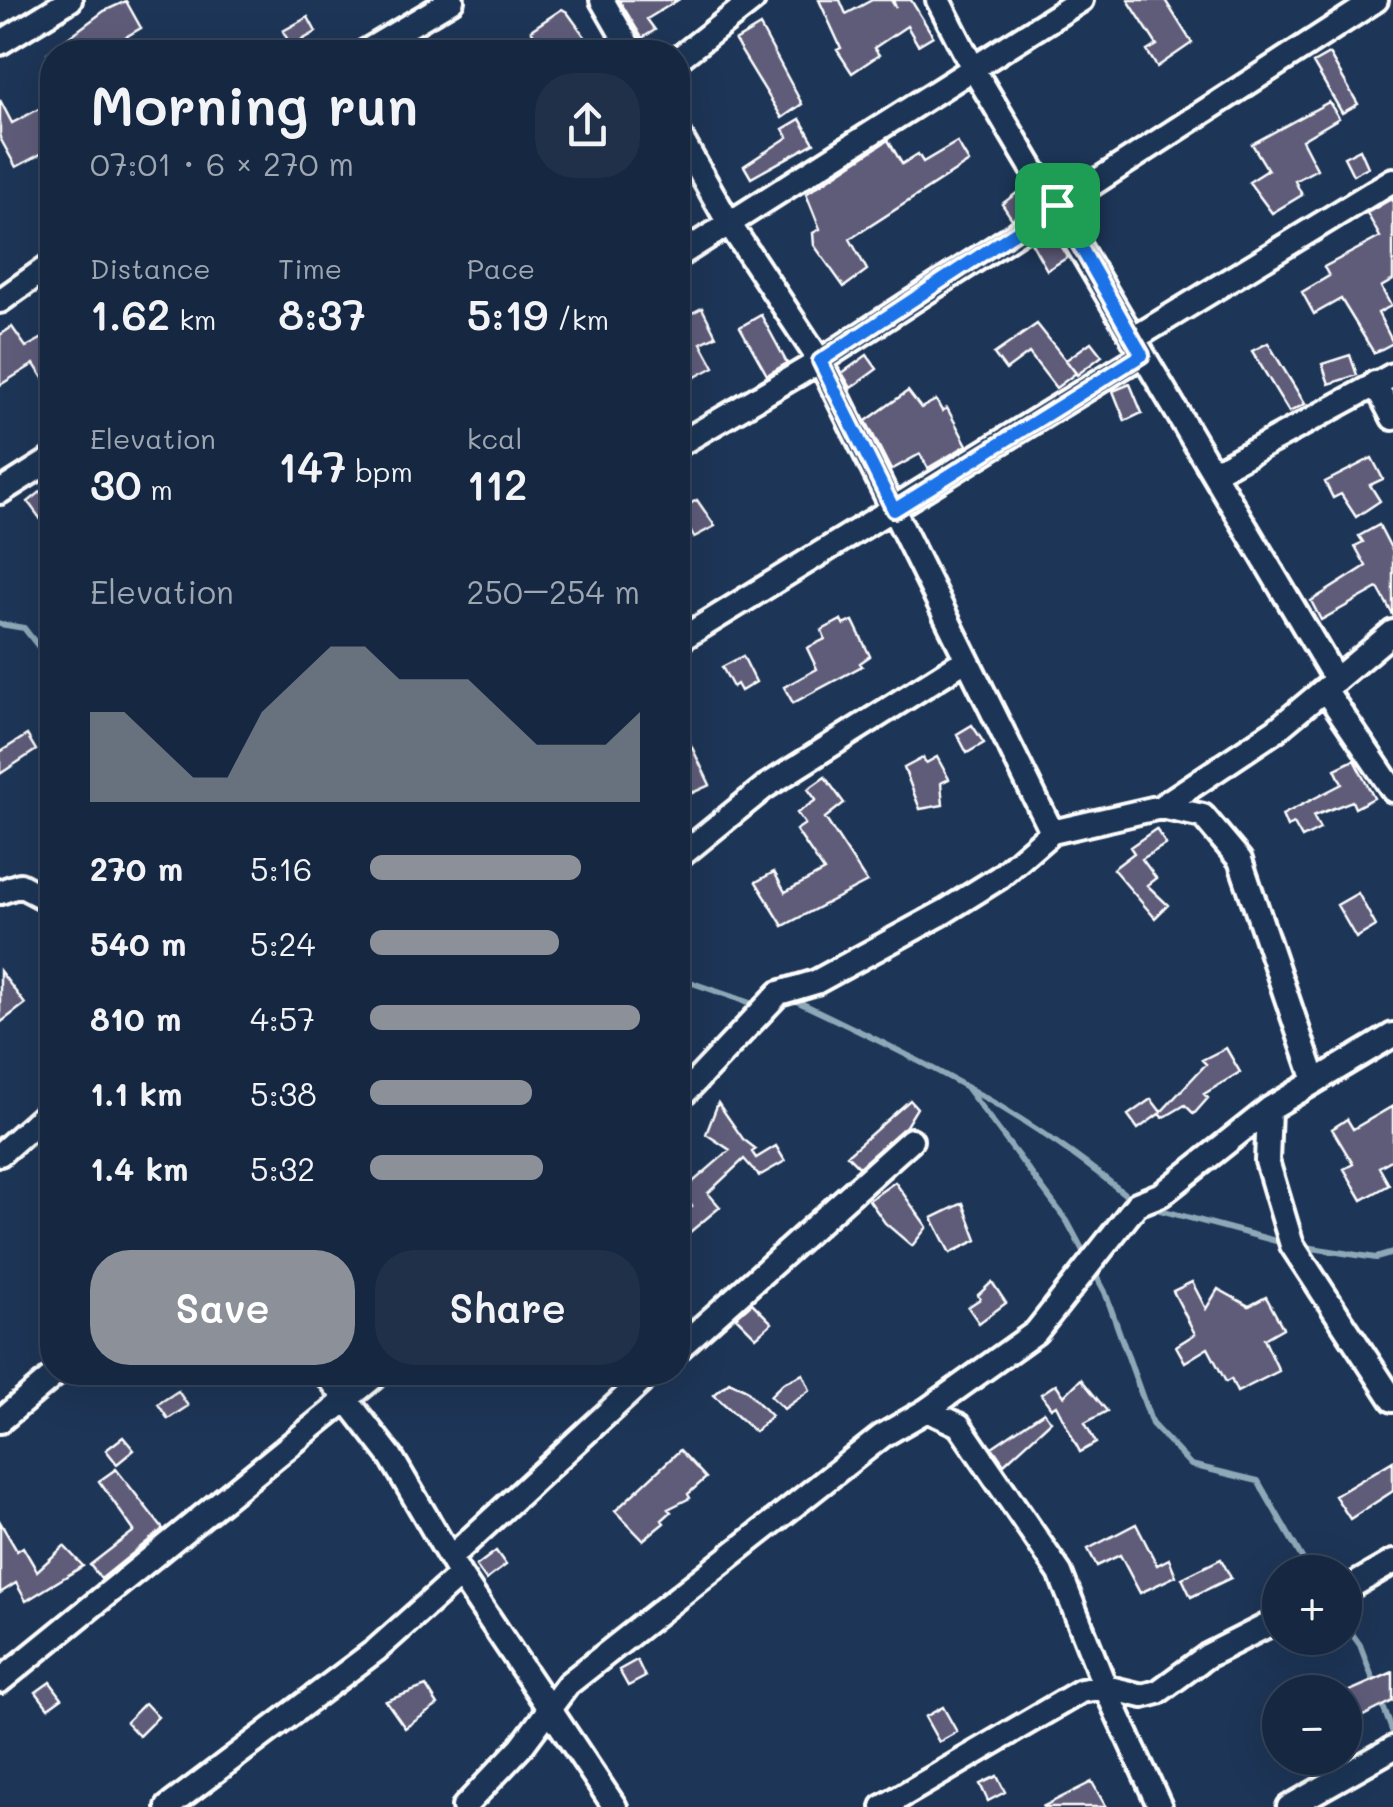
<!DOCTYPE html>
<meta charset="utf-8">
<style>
:root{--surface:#162841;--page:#1f3048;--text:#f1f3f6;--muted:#9ea6b1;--line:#35445a;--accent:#8c9099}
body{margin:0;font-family:Mali,sans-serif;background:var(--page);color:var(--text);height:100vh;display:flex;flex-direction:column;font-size:38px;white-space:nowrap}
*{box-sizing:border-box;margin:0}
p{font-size:32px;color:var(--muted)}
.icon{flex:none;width:55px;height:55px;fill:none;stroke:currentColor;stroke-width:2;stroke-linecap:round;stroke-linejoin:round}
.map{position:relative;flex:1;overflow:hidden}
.panel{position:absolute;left:40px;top:40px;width:650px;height:1345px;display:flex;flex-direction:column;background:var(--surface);border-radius:40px;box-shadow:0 10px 40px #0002,0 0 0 2px var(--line)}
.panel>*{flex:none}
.controls{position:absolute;left:1262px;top:1555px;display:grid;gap:20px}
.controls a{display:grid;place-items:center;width:100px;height:100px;border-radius:50%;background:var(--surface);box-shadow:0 10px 40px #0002,0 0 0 2px var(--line);font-size:50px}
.pin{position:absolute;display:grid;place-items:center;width:85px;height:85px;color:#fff;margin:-42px;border-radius:20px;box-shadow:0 5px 15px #0006}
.round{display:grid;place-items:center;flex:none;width:105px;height:105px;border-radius:40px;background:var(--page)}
.head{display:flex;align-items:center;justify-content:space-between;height:170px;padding:0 50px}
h1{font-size:55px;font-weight:600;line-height:75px}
.metrics{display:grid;grid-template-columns:repeat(3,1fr);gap:15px;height:170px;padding:10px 50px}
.metrics div{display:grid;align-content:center}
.metrics b{font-size:42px;font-weight:600}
.metrics small{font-size:28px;font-weight:400}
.metrics p{font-size:28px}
.chart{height:280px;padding:20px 50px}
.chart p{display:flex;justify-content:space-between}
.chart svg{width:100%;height:180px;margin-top:10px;fill:var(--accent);opacity:.7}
.action{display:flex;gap:20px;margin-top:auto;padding:20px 50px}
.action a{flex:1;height:115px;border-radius:40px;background:var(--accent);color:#fff;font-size:40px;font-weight:600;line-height:115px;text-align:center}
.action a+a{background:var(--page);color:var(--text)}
ul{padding:0 50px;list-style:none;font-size:32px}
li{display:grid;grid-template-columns:160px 120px 1fr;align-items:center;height:75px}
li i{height:25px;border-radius:12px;background:var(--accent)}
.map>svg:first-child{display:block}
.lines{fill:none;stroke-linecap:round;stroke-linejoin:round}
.stream{stroke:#8ea8b7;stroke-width:6}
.building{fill:#5e5c7a;stroke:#fff;stroke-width:2.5}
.minor-casing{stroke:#fff;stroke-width:30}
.minor{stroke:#1d3557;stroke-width:22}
.route-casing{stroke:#fff;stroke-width:20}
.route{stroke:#1a73e8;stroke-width:12}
</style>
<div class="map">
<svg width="1393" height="1807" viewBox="0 0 1393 1807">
<rect width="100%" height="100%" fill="#1d3557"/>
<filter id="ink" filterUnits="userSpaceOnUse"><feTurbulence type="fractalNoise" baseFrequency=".01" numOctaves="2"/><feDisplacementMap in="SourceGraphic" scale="20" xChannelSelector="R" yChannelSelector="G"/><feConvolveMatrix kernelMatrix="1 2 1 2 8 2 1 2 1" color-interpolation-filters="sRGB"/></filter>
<g filter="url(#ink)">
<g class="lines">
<path class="stream" d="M0 624 24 628 42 651 52 650
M678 978 756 1005
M788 997C912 1056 1027 1111 1133 1201
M966 1087 1067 1221 1105 1292 1152 1424 1191 1465 1258 1481 1310 1572
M1149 1207 1287 1244
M1299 1246 1376 1258 1393 1253
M1345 1624 1360 1645 1375 1685
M1381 1701 1393 1733"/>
</g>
<path class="building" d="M619 0H678L647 19 655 30 642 38Z
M819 0H840L846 14 872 0H891L896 8 893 0H911L933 36 918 45 907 26 874 48 879 55 852 73 837 50 841 48Z
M1128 0H1165L1192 43 1157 67 1147 51 1157 45Z
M126 1 141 28 124 38 127 44 114 52H49L104 11Z
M562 9 567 12 596 52H558L550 41 541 47 531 30Z
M308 17 316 32 291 46 283 31Z
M760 26 802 104 782 118 735 41Z
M1329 54 1358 104 1342 113 1313 63Z
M0 100 12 123 52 102V148L16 167 0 138Z
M1329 102 1339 118 1302 140 1317 169 1295 181 1302 195 1272 213 1249 182 1268 170 1252 144Z
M800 119 814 143 751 178 744 166 788 137 783 129Z
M888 140 902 164 918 154 923 162 957 142 969 162 850 239 867 270 844 287 814 245 813 233 820 229 806 194Z
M1360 149 1368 167 1353 175 1344 157Z
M1022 189 1033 205 1012 219 1002 204Z
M1393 198V280L1381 287 1391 306 1378 313 1393 343 1374 353 1341 299 1314 314 1302 292 1329 276 1324 267 1380 237 1367 213Z
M1051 229 1068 257 1047 270 1031 242Z
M678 284 692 313 702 308 716 336 701 343 714 367 678 386V365L685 361 678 346Z
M761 315 787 363 767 375 740 327Z
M1037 324 1076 373 1056 388 1029 353 1006 370 994 354Z
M12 327 26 347 52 333V392L34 364 0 385V335Z
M1091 342 1102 356 1077 375 1066 360Z
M1268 343 1305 404 1289 412 1252 351Z
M867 355 877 369 851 388 842 373Z
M1350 355 1357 375 1329 384 1322 364Z
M1130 384 1142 413 1125 421 1113 391Z
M908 391 921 408 936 400 942 411 947 408 967 445 928 468 920 454 891 470 866 421Z
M1372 458 1383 479 1370 485 1380 501 1356 517 1341 494 1333 498 1325 482Z
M43 490 52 501V513L42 521 28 502Z
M697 500 715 526 694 537 679 510Z
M1379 525 1393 552V615L1378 588 1321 620 1311 601 1366 566 1355 546 1363 542 1359 536Z
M841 620 844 625 853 621 870 656 860 663 862 666 793 703 784 687 817 669 807 648 825 639 822 630Z
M743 656 756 682 741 691 737 684 733 687 722 667Z
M678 718 710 785 692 793 687 782 678 786Z
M972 725 984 743 967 753 957 734Z
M27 735 36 750 0 774V752Z
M937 757 949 779 941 783 943 805 920 809 904 768 923 758 926 763Z
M1354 760 1374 798 1355 808 1352 801 1313 816 1320 829 1302 838 1294 824 1287 827 1282 815 1342 784 1335 769Z
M825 777 844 803 825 818 867 882 783 926 756 882 774 872 785 892 824 871 796 830 805 824 797 813 816 800 808 789Z
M1156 829 1166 844 1142 859 1156 878 1147 885 1168 905 1155 918 1113 869 1134 853 1130 847Z
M1358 893 1376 926 1356 938 1337 905Z
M0 971 25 1004 0 1023Z
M1226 1048 1240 1072 1204 1094 1208 1098 1194 1114 1185 1105 1163 1118 1159 1114 1138 1129 1128 1115 1151 1099 1161 1112 1206 1064 1202 1060Z
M910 1100 917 1108 906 1126 859 1167 847 1155Z
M718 1103 743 1139 756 1149 752 1152 756 1158 776 1146 785 1161 759 1176 744 1159 708 1193 720 1207 678 1242V1217L692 1206 680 1193 730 1150 706 1134Z
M1393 1106V1159L1379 1167 1389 1185 1362 1200 1344 1169 1353 1164 1332 1129 1347 1119 1353 1129Z
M895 1182 927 1227 912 1246 885 1223 869 1200Z
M963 1203 977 1240 950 1253 932 1218Z
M992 1282 1006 1303 979 1323 968 1307 980 1299 978 1295Z
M1192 1282 1206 1309 1218 1289 1249 1306 1266 1297 1283 1328 1264 1339 1279 1371 1237 1392 1231 1379 1226 1382 1208 1348 1185 1362 1176 1346 1195 1334 1173 1291Z
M752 1303 772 1323 756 1337 736 1317Z
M803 1374 810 1390 784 1409 770 1396 783 1383Z
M1081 1379 1107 1411 1085 1423 1096 1443 1080 1452 1056 1405 1051 1408 1041 1394 1056 1384 1064 1396Z
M729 1382 745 1389 771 1416 755 1432 714 1395Z
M178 1391 188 1406 168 1419 158 1404Z
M1044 1412 1051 1421 1004 1464 992 1447Z
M123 1437 134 1450 117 1464 106 1450Z
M680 1450 706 1478 688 1494 690 1498 668 1509 671 1512 662 1520 664 1523 643 1540 615 1511Z
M1393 1461V1491L1350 1519 1335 1496Z
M116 1469 163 1529 101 1579 90 1565 134 1531 99 1481Z
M0 1522 17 1551 23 1547 37 1571 64 1546 83 1566 26 1601 16 1583 0 1593Z
M1136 1524 1157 1565 1169 1559 1176 1576 1140 1593 1120 1555 1097 1566 1088 1549Z
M496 1551 506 1565 486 1580 476 1566Z
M1221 1559 1231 1578 1191 1597 1182 1578Z
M637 1660 645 1677 628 1686 619 1670Z
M1393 1672V1701L1345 1725V1693Z
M50 1682 62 1698 48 1708 36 1692Z
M426 1686 438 1705 405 1728 386 1701Z
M145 1703 158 1717 139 1736 126 1722Z
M943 1707 957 1732 939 1742 925 1717Z
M997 1776 1005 1792 988 1801 980 1784Z
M1092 1782 1106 1807H1042Z"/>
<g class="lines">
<defs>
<path id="minor" d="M602 0 632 52
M938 0 974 70 1336 680
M0 43 70 0
M365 52 452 0
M678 59 753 0
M678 133 730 225 820 361 1052 832
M678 256 1081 0
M0 301 52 264
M1133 339 1393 180
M1375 383 1393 418
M678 445 820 361 1376 0
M1215 472 1393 375
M0 492 52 459
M678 641 1142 355
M1326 691 1393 790
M1161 807 1203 816 1240 860 1315 1081
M678 858 765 787 964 661
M0 892 20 885 52 902
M678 1100 779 993 816 982 944 912 1000 877 1052 832 1161 807 1276 730 1393 632
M1269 1109 1267 1161 1292 1245 1393 1400
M0 1154 52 1108
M678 1349 911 1140
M325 1372 391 1457 460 1575 615 1807
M927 1410 959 1425 1060 1573 1105 1687 1160 1807
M0 1421 58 1372
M450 1558 652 1372
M1345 1590 1393 1562
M0 1681 380 1372
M168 1807 376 1650 460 1575
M464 1807 521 1747 568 1684 882 1436 927 1410 1036 1332 1137 1204 1162 1194 1269 1109 1393 1035
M883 1807 1081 1691 1105 1687 1143 1696 1158 1692 1207 1656 1280 1619
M1289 1807 1393 1748"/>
</defs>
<use href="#minor" class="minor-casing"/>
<use href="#minor" class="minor"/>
</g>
</g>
<g class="lines" filter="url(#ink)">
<defs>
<path id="route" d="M1057 205 1142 355 894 510 820 361Z"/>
</defs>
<use href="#route" class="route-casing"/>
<use href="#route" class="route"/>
</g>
</svg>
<div class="controls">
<a>+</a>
<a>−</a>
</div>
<div class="pin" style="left:1057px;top:205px;background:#1e9e55"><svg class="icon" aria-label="arrive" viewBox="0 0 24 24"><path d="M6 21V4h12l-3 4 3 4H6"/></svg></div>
<section class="panel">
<div class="head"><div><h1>Morning run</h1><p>07:01 · 6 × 270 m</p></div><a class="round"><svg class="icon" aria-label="share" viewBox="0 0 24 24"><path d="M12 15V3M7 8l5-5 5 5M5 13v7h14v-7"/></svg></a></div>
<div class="metrics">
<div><p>Distance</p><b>1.62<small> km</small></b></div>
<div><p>Time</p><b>8:37</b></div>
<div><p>Pace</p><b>5:19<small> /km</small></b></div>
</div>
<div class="metrics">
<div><p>Elevation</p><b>30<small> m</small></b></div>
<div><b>147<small> bpm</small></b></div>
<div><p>kcal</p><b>112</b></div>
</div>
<div class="chart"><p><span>Elevation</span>250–254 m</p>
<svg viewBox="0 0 160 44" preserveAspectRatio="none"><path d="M0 44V22L10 22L20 30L30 38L40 38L50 22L60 14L70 6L80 6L90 14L100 14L110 14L120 22L130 30L140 30L150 30L160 22V44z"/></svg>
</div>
<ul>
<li><b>270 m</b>5:16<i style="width:78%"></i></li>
<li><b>540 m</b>5:24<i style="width:70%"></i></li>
<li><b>810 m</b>4:57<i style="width:100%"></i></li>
<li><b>1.1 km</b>5:38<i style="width:60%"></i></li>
<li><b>1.4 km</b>5:32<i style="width:64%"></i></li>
</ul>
<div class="action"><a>Save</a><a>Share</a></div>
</section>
</div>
